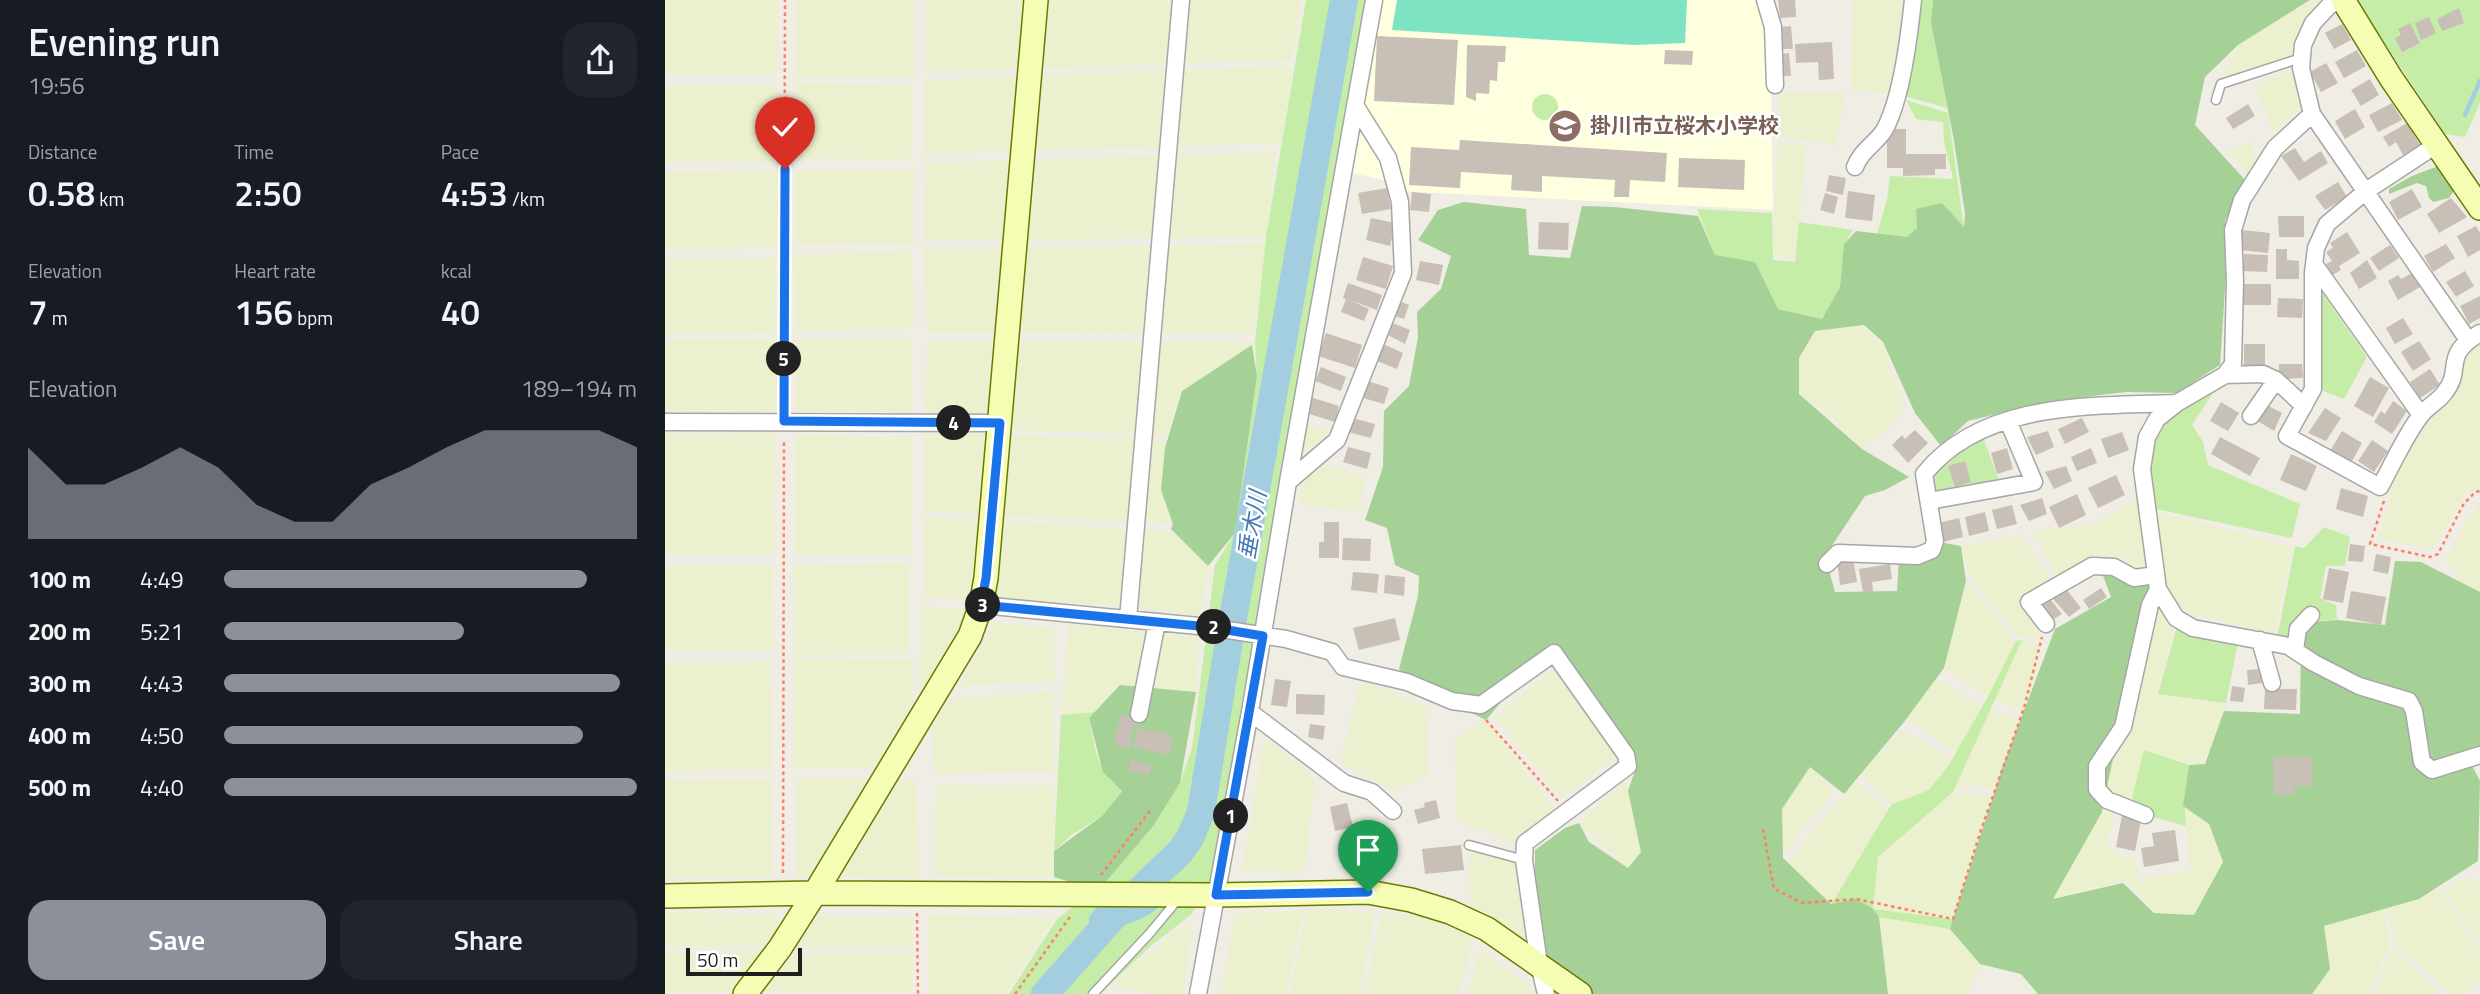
<!DOCTYPE html>
<meta charset="utf-8">
<style>
:root{--surface:#171b24;--page:#20242c;--text:#f1f3f6;--muted:#9ea1a6;--accent:#8c9099}
body{margin:0;font-family:"Titillium Web","Noto Sans JP",sans-serif;background:var(--page);color:var(--text);height:100vh;display:flex;flex-direction:column;font-size:26px;white-space:nowrap}
*{box-sizing:border-box;margin:0}
p{font-size:23px;color:var(--muted)}
.icon{flex:none;width:38px;height:38px;fill:none;stroke:currentColor;stroke-width:2;stroke-linecap:round;stroke-linejoin:round}
.map{position:relative;flex:1;overflow:hidden}
.panel{display:flex;flex-direction:column;background:var(--surface);width:665px}
.panel>*{flex:none}
.scale{position:absolute;left:21px;bottom:18px;width:116px;box-sizing:border-box;padding-left:7px;border:4px solid #1f1f1f;border-top:0;font-size:19px;line-height:24px;white-space:nowrap;color:#1f1f1f;-webkit-text-stroke:5px #fff;paint-order:stroke}
.pin{position:absolute;display:grid;place-items:center;width:60px;height:60px;color:#fff;margin:-72px -30px;border-radius:50% 50% 50% 0;rotate:-45deg;box-shadow:0 0 7px #0007}
.pin .icon{rotate:45deg}
.km{position:absolute;width:35px;height:35px;margin:-18px;border-radius:50%;background:#222;color:#fff;font-size:19px;line-height:35px;text-align:center}
.round{display:grid;place-items:center;flex:none;width:74px;height:74px;border-radius:21px;background:var(--page)}
.summary{display:flex;align-items:center;justify-content:space-between;height:119px;padding:0 28px}
h1{font-size:38px;font-weight:600;line-height:52px}
.figures{display:grid;grid-template-columns:repeat(3,1fr);gap:10px;height:119px;padding:7px 28px}
.figures div{display:grid;align-content:center}
.figures b{font-size:35px;font-weight:600}
.figures small{font-size:19px;font-weight:400}
.figures p{font-size:19px}
.chart{height:196px;padding:14px 28px}
.chart p{display:flex;justify-content:space-between}
.chart svg{width:100%;height:126px;margin-top:7px;fill:var(--accent);opacity:.7}
.button{display:flex;gap:14px;margin-top:auto;padding:14px 28px}
.button a{flex:1;height:80px;border-radius:21px;background:var(--accent);color:#fff;font-size:28px;font-weight:600;line-height:80px;text-align:center}
.button a+a{background:var(--page);color:var(--text)}
ul{padding:0 28px;list-style:none;font-size:23px}
li{display:grid;grid-template-columns:112px 84px 1fr;align-items:center;height:52px}
li i{height:18px;border-radius:9px;background:var(--accent)}
main{display:flex;flex:1;min-height:0}
.map>svg:first-child{display:block}
.education{fill:#fdffde}
.farmland{fill:#ebf0ce}
.grass{fill:#c5eda7}
.forest{fill:#a5d197}
.pitch{fill:#7ee3c2}
.water{fill:#a2cee0}
.lines{fill:none;stroke-linecap:round;stroke-linejoin:round}
.stream{stroke:#a2cee0;stroke-width:4.5}
.river{stroke:#a2cee0;stroke-width:28}
.building{fill:#c8bfb7}
.lane-casing{stroke:#a6a6a6;stroke-width:11}
.street-casing{stroke:#a6a6a6;stroke-width:19}
.secondary-casing{stroke:#677b00;stroke-width:26}
.path{stroke:#ff7f66;stroke-width:2.5;stroke-dasharray:3.5 3.5;stroke-linecap:butt}
.lane{stroke:#fff;stroke-width:8}
.street{stroke:#fff;stroke-width:16}
.secondary{stroke:#f5fdb5;stroke-width:23}
.route-casing{stroke:#fff;stroke-width:14}
.route{stroke:#1a73e8;stroke-width:9}
.labels{text-anchor:middle;stroke-width:5;stroke-linejoin:round;paint-order:stroke}
.education-label{font-size:21px;font-weight:bold;fill:#785e54;stroke:#fff;text-anchor:start}
.water-label{font-size:23px;font-style:italic;fill:#4676b3;stroke:#fff}
</style>
<main>
<section class="panel">
<div class="summary"><div><h1>Evening run</h1><p>19:56</p></div><a class="round"><svg class="icon" aria-label="share" viewBox="0 0 24 24"><path d="M12 15V3M7 8l5-5 5 5M5 13v7h14v-7"/></svg></a></div>
<div class="figures">
<div><p>Distance</p><b>0.58<small> km</small></b></div>
<div><p>Time</p><b>2:50</b></div>
<div><p>Pace</p><b>4:53<small> /km</small></b></div>
</div>
<div class="figures">
<div><p>Elevation</p><b>7<small> m</small></b></div>
<div><p>Heart rate</p><b>156<small> bpm</small></b></div>
<div><p>kcal</p><b>40</b></div>
</div>
<div class="chart"><p><span>Elevation</span>189–194 m</p>
<svg viewBox="0 0 160 44" preserveAspectRatio="none"><path d="M0 44V12L10 25L20 25L30 19L40 12L50 19L60 32L70 38L80 38L90 25L100 19L110 12L120 6L130 6L140 6L150 6L160 12V44z"/></svg>
</div>
<ul>
<li><b>100 m</b>4:49<i style="width:88%"></i></li>
<li><b>200 m</b>5:21<i style="width:58%"></i></li>
<li><b>300 m</b>4:43<i style="width:96%"></i></li>
<li><b>400 m</b>4:50<i style="width:87%"></i></li>
<li><b>500 m</b>4:40<i style="width:100%"></i></li>
</ul>
<div class="button"><a>Save</a><a>Share</a></div>
</section>
<div class="map">
<svg width="1815" height="994" viewBox="0 0 1815 994">
<rect width="100%" height="100%" fill="#f0ede4"/>
<path class="education" d="M718 0H1093L1105 24 1108 210 732 191 729 182 682 172Z"/>
<path class="farmland" d="M0 0H114L113 75 0 74Z
M132 0H248V77H132Z
M262 0H637L626 60 261 72Z
M1187 0H1240L1226 93 1186 89Z
M1650 0 1659 2 1633 29 1628 58 1580 76 1558 75 1580 34Z
M628 66 616 143 259 154V80Z
M1626 70 1638 107 1608 131 1590 86Z
M131 84 247 85 246 160 131 158Z
M0 86H113V162H0Z
M1113 92H1179L1171 145 1113 136Z
M1113 142 1141 145 1131 259 1107 256Z
M1586 142 1591 168 1583 174 1563 151Z
M610 152 601 237 260 241 261 163Z
M130 170H248V244H130Z
M113 171V248L0 249V172Z
M602 244 589 333 263 332 259 249Z
M246 251 249 328 131 331 129 255Z
M111 258 110 332 0 334V259Z
M1199 327 1218 346 1228 376 1241 403 1230 422 1197 449 1160 411 1134 394V358L1151 330Z
M131 338H247V412H131Z
M1815 338V488L1802 493 1767 550 1713 538 1725 504 1723 486 1759 420 1795 384 1805 345Z
M0 340H112L111 415H0Z
M263 342H591L582 351 560 362 514 393 504 435 347 430 348 419 260 413Z
M640 423 664 432 632 459Z
M110 433 109 554 0 555V434Z
M261 433 501 440 496 490 508 524 258 511Z
M131 436 247 437V555L130 554Z
M659 465 701 477 693 512 633 503 640 479Z
M1474 500 1486 570 1469 575 1449 565 1394 580 1369 532 1425 524Z
M1815 500V592L1799 586 1781 558Z
M1486 510 1627 547 1608 634 1505 608Z
M258 517 509 532 543 566 534 616 454 606 350 599 260 598Z
M1356 535 1387 581 1373 638 1352 636 1305 576 1296 546Z
M244 564V654L129 655V565Z
M0 566H108L109 651H0Z
M1301 581 1351 641 1322 696 1279 668Z
M1489 597 1511 618 1494 693 1561 703 1556 732 1534 767 1479 750 1467 798 1432 789Z
M256 607 300 609 295 630 254 699Z
M330 622 389 630 390 681 295 685Z
M404 624 534 638 531 692 455 685 432 712 396 715Z
M1357 640 1375 644 1371 675 1358 712 1329 698Z
M129 659 248 660 247 768 128 767Z
M105 662 106 769 0 771V663Z
M891 667 951 756 897 798 830 717Z
M696 679 761 707 763 775 729 791 675 763Z
M1270 679 1317 705 1292 753 1241 719Z
M389 692V772L270 773 266 726 286 698Z
M1325 708 1357 721 1328 788 1291 786Z
M821 720 889 808 848 842 792 820 790 737Z
M1237 731 1288 759 1264 790 1226 805 1196 774Z
M600 737 650 779 639 873 577 871Z
M1145 767 1169 791 1118 854 1117 809Z
M132 778 251 779 254 877 131 876Z
M0 780H107V877L0 878Z
M1190 780 1222 811 1166 905 1123 863Z
M960 782 970 809 976 852 963 868 914 823Z
M271 785 389 786V877L270 876Z
M1288 792 1328 797 1288 919 1208 909 1213 857Z
M1518 806 1544 824 1558 862 1529 915 1489 913 1462 880 1387 900 1437 812 1451 811 1440 848 1467 859 1474 880 1526 870Z
M804 845 859 860 874 964 806 913Z
M1798 877 1815 884V944L1779 890Z
M1774 890 1815 951V982L1798 994H1786L1730 944 1723 908 1754 899Z
M642 908 710 913 694 994H625Z
M1718 908 1725 943 1703 994H1647L1665 969 1659 926Z
M638 911 621 994H556L570 914Z
M0 912 113 915 111 938 100 946H0Z
M717 913 763 917 809 939 794 994H699Z
M263 916 390 917 340 994H263Z
M150 917 248 918 247 947H128Z
M1214 917 1285 929 1315 964 1303 994H1223Z
M527 919 518 994H489L446 984Z
M1729 948 1777 994H1778H1707Z
M816 950 865 985 867 994H803Z
M99 951 65 992H0V952Z
M248 953 246 992 98 991 130 954Z"/>
<path class="grass" d="M641 0H709L606 537 589 669 548 876 527 914 487 945 435 994H344L392 919 436 885 489 825 515 783 527 748 550 565 570 533 592 377 590 343 601 237Z
M1252 0H1268L1266 23 1282 108 1232 94Z
M1691 0H1815V103L1800 137 1780 134Z
M867 107a13 13 0 1 1 26 0a13 13 0 1 1-26 0Z
M1241 100 1283 113 1299 228H1252L1242 238 1212 234 1222 199 1225 176 1288 179 1279 142 1278 122 1251 119Z
M1032 209 1107 213 1108 260 1130 262 1134 222 1188 230 1179 244 1175 287 1157 319 1110 308 1050 255Z
M1654 288 1702 357 1679 399 1656 390Z
M1560 375 1527 425 1538 442 1543 465 1635 504 1627 538 1482 507 1478 460 1489 424 1516 411Z
M1317 434 1335 484 1263 497 1260 483Z
M1659 527 1685 537 1680 566H1661L1655 598 1671 605 1672 619 1646 622 1628 646 1612 639 1630 546 1639 548Z
M1514 620 1573 643 1561 703 1493 694Z
M1357 640 1288 792 1213 857 1208 909 1288 919 1285 929 1214 917 1208 909 1166 905 1226 805 1264 790 1284 765 1321 700 1351 641Z
M432 712 424 718C431 750 430 769 457 790L437 816 406 835 389 851 396 715Z
M1479 750 1524 765 1519 800 1521 826 1480 815 1467 798Z"/>
<path class="forest" d="M1268 0H1645L1573 45 1540 77 1530 125 1581 181 1560 221 1562 259 1555 365 1512 393 1461 392 1386 401 1303 421 1276 446 1250 413 1218 342 1199 325 1150 331 1134 358V394L1197 449 1244 477 1220 490 1200 496 1160 556 1170 592 1232 591 1234 559 1270 541 1296 546 1301 581 1279 668 1239 722 1179 794 1145 767 1117 809 1118 858 1166 904 1191 899 1208 909 1214 917 1223 994H923L882 962 870 906V850L900 828 914 823 924 842 963 868 976 852 963 791 972 765 877 654 821 720 759 690 734 669 753 596 754 576 730 565 722 528 700 520 718 467 719 411 744 386 753 337 752 312 776 289 786 256 753 240 773 210 799 202 861 209 864 255 905 258 917 206 949 207 1033 216 1050 255 1090 262 1113 309 1157 319 1175 287 1179 244 1191 231 1242 237 1252 228 1251 209 1277 203 1299 227 1300 214 1289 141 1266 23Z
M1773 166 1779 172 1789 191 1784 198 1768 202 1764 198 1761 186 1752 183 1724 194V189L1747 176Z
M587 345 592 376 570 533 543 566 506 529 508 524 496 490 500 448 517 391Z
M1730 561 1756 562 1815 592V754L1803 758 1815 781 1813 861 1754 899 1659 926 1665 969 1647 994H1373L1356 974 1315 964 1285 929 1288 919 1339 763 1390 629 1446 597 1436 570 1486 581 1490 588 1476 623 1437 812 1388 899 1458 883 1489 913 1529 915 1558 862 1544 824 1518 806 1524 765 1540 764 1559 711 1635 714 1636 632 1646 622 1673 620 1720 625Z
M455 685 531 692 515 783 489 825 439 884 422 887 389 877V851L437 816 457 791 438 772 424 718Z"/>
<path class="pitch" d="M732 0H1022L1020 43 969 45 727 30Z"/>
<path class="water" d="M433 905 494 906C482 921 461 921 446 933 432 945 420 960 408 973L403 967 424 944V917Z"/>
<g class="lines">
<path class="stream" d="M1800 115 1815 81"/>
<path class="river" d="M380 994 454 910 515 852 525 838 536 812 565 635 679 0"/>
</g>
<path class="building" d="M1113 0H1130L1131 17 1115 18Z
M1794 8 1799 23 1777 31 1772 19Z
M1764 17 1771 33 1756 40 1750 23Z
M1745 23 1755 43 1737 52 1730 38 1736 35 1733 29Z
M1677 24 1686 40 1669 49 1660 33Z
M1126 26 1128 49H1118L1117 27Z
M712 36 793 40 789 105 709 101Z
M1167 42 1169 79 1154 80 1153 62 1131 63 1130 44Z
M802 45 841 46 840 62H833L832 81 825 80 824 94 811 93V101L801 97Z
M1000 50 1028 51 1027 65 999 64Z
M1692 50 1701 66 1679 78 1670 62Z
M1124 53 1126 76H1116V54Z
M1661 63 1673 83 1656 92 1645 72Z
M1705 79 1714 95 1696 106 1686 90Z
M1727 103 1737 120 1713 132 1704 115Z
M1583 104 1590 116 1568 129 1561 118Z
M1690 109 1700 127 1680 139 1670 121Z
M1742 123 1755 145 1738 155 1731 142 1724 147 1718 137Z
M1222 129H1241V154H1281V169H1270V175L1238 176V168H1222Z
M795 140 1002 153 1000 182 965 180 964 197H949L950 180 877 176V192L846 190 847 175 796 172 795 188 744 185 746 147 794 150Z
M1630 148 1639 162 1656 151 1663 163 1634 181 1616 156Z
M1014 158 1080 160 1079 190 1013 187Z
M1164 175 1181 178 1178 195 1161 191Z
M1673 182 1682 197 1660 210 1650 196Z
M722 188 726 209 697 214 693 193Z
M1747 189 1757 207 1733 220 1724 202Z
M1183 191 1210 195 1207 221 1180 218Z
M747 192 766 194 764 212 745 210Z
M1160 193 1173 197 1169 214 1155 210Z
M1786 198 1802 217 1774 233 1762 214Z
M1613 216H1639V237H1614Z
M706 218 731 223 725 246 701 240Z
M874 222 904 223 903 250 873 249Z
M1811 226 1815 233V250L1803 257 1792 236Z
M1577 230 1605 233 1603 253 1575 250Z
M1682 232 1695 253 1674 266 1676 270 1668 275 1661 264 1667 261 1661 252 1668 248 1665 243Z
M1781 244 1790 258 1768 272 1759 256Z
M1725 245 1734 258 1714 271 1705 258Z
M1611 249H1622V260L1634 261V279H1611Z
M1579 254 1603 255 1602 272 1578 271Z
M698 257 728 266 721 289 691 280Z
M1702 260 1712 278 1694 289 1685 273Z
M755 261 778 265 774 285 751 280Z
M1800 271 1809 286 1791 297 1781 282Z
M1747 273 1755 287 1733 300 1723 281 1733 275 1736 279Z
M683 283 717 295 712 310 685 300 704 309 699 321 676 312 681 299 678 298Z
M1577 284H1606V305H1578Z
M1815 296V318L1804 324 1795 306Z
M1613 298 1638 299 1637 318 1612 317Z
M734 301 744 305 739 319 729 316Z
M1738 318 1748 334 1730 344 1721 328Z
M725 322 745 330 740 344 721 334Z
M661 333 697 345 690 368 653 356Z
M1754 341 1766 359 1748 371 1736 352Z
M716 343 738 353 732 369 710 360Z
M1579 344H1600V365H1579Z
M1614 364H1637L1638 378 1614 379Z
M656 367 681 377 676 391 650 381Z
M1765 369 1775 385 1755 398 1745 382Z
M1705 377 1724 388 1708 417 1689 406Z
M700 380 724 388 719 404 695 397Z
M645 397 674 406 670 422 641 413Z
M1728 401 1742 411 1727 434 1709 422 1716 411 1720 414Z
M1556 402 1574 413 1563 431 1545 421Z
M1598 403 1617 413 1609 431 1591 420Z
M1660 408 1676 418 1661 441 1643 433Z
M687 418 710 424 706 438 683 432Z
M1417 418 1424 432 1400 444 1393 429Z
M1250 430 1263 443 1243 463 1227 445 1237 435 1240 439Z
M1383 431 1389 447 1371 455 1362 437Z
M1677 431 1697 443 1686 463 1665 451Z
M1457 432 1464 450 1443 458 1436 439Z
M1555 437 1595 458 1585 476 1546 454Z
M1707 440 1723 451 1709 472 1693 461Z
M683 447 706 453 702 469 678 462Z
M1342 448 1348 469 1332 474 1326 453Z
M1426 448 1432 463 1412 471 1406 457Z
M1626 454 1652 466 1641 491 1615 480Z
M1300 461 1306 482 1290 487 1283 466Z
M1401 466 1407 481 1389 489 1380 472Z
M1451 475 1460 495 1433 508 1423 488Z
M1676 488 1703 496 1698 517 1671 509Z
M1412 494 1421 515 1394 528 1384 507Z
M1377 498 1382 514 1364 521 1355 505Z
M1347 505 1352 524 1332 529 1327 510Z
M1320 512 1324 531 1304 536 1300 517Z
M1294 518 1298 537 1278 542 1274 523Z
M659 522H674V558H654V542H659Z
M678 538 706 539 705 561 677 560Z
M1685 544 1700 546 1698 562 1683 561Z
M1711 554 1726 557 1723 574 1708 571Z
M1188 558 1192 582 1175 585 1172 560Z
M1225 564 1227 579 1207 582 1208 592 1198 593 1194 569Z
M1664 568 1684 572 1678 603 1658 599Z
M688 572 714 574 712 593 686 590Z
M720 575 740 577 739 596 719 593Z
M1436 588 1442 597 1424 609 1418 600Z
M1401 589 1416 608 1404 617 1388 599Z
M1686 591 1721 597 1716 625 1681 618Z
M1382 595 1397 614 1386 621 1372 604Z
M730 618 735 640 694 650 688 628Z
M1595 669 1597 683 1583 685 1582 670Z
M610 679 626 681 622 707 606 705Z
M1567 686 1580 688 1578 702 1565 701Z
M1600 689H1632L1631 710 1599 709Z
M631 694 660 695 659 715 631 714Z
M456 714 471 718 464 749 449 745Z
M645 724 660 726 658 740 643 737Z
M473 728 508 735 504 755 468 747Z
M1608 757H1647L1648 786H1629L1630 794 1609 795Z
M466 760 486 765 484 775 463 770Z
M771 800 775 818 753 824 749 810 760 807 759 803Z
M682 803 688 827 670 831 665 807Z
M1457 816 1476 820 1470 851 1451 847Z
M716 828 719 838 711 840 712 847 697 850 693 833Z
M1510 830 1514 861 1479 867 1476 848 1489 846 1487 833Z
M796 845 799 870 760 874 757 849Z"/>
<g class="lines">
<defs>
<path id="lane" d="M1551 100 1556 84 1636 58
M804 845 859 860
M428 994 485 933 514 898"/>
<path id="street" d="M1100 0 1108 27 1110 85
M1675 0 1664 6 1648 23 1638 45 1636 68 1647 114 1803 340
M1647 114 1610 148 1577 200 1568 230 1570 281 1568 364 1560 375 1512 403 1492 419 1482 437 1477 469 1493 589 1511 618 1528 628 1623 646 1649 663 1694 686 1744 701 1749 711 1757 762 1767 770 1815 755
M1771 145 1701 191 1662 224 1651 248 1648 273V389L1622 436 1715 487C1727 465 1741 434 1756 415 1763 406 1774 401 1780 392 1799 368 1776 356 1815 333
M1190 167C1196 150 1211 144 1220 129 1237 96 1244 37 1248 0
M1649 264 1756 415
M1560 375 1598 374 1611 380 1639 406
M1586 416 1611 380
M0 422 335 423
M623 482 709 0
M1264 501 1369 482 1343 421
M1162 564 1173 553 1252 556 1267 550 1270 541 1259 474C1318 401 1426 406 1512 403
M316 605 544 627 621 639 667 652 678 667 742 682 787 701 816 705 889 653 961 755 963 766 860 843 859 860 874 964 881 994
M463 619 516 0
M1381 624 1364 602 1427 566 1449 567 1469 578 1491 575
M1595 640 1607 683
M1630 650 1633 629 1646 615
M585 712 679 783 707 792 728 811
M474 714 492 622
M1480 815 1442 800 1432 789V766L1458 727 1485 605 1493 589
M533 994 585 712 623 482 672 440 738 273 735 202 723 158 690 105"/>
<path id="secondary" d="M1678 0 1726 78 1815 208
M0 896 150 893 551 895 703 892 746 900 785 912 822 929 915 994
M80 994 115 948 150 893 305 636 316 605 321 578 371 0"/>
</defs>
<use href="#lane" class="lane-casing"/>
<use href="#street" class="street-casing"/>
<use href="#secondary" class="secondary-casing"/>
<path class="path" d="M119 408 120 0
M1719 501 1705 544 1765 557 1773 554 1798 505 1810 492 1815 491
M821 720 893 801
M1098 829 1109 889 1138 903 1191 899 1288 919 1316 830 1359 708 1377 637
M118 873 119 439
M436 875 487 808
M252 913 253 994
M350 994 407 914"/>
<use href="#lane" class="lane"/>
<use href="#street" class="street"/>
<use href="#secondary" class="secondary"/>
</g>
<g class="lines">
<defs>
<path id="route" d="M120 169 119 421 335 423 321 578 316 605 544 627 598 636 551 895 703 892"/>
</defs>
<use href="#route" class="route-casing"/>
<use href="#route" class="route"/>
</g>
<defs>
<symbol id="school-disc" viewBox="-11 -11 22 22"><circle r="9.5" fill="#8d6e63" stroke="#fff"/><path d="M0-5L7-2L0 1L-7-2ZM-4 1L0 2.5L4 1V4Q0 6-4 4Z" fill="#fff"/></symbol>
</defs>
<g fill-rule="evenodd">
<use href="#school-disc" x="881" y="107" width="38" height="38"/>
</g>
<g class="labels">
<g class="education-label">
<text x="925" y="133">掛川市立桜木小学校</text>
</g>
<g class="water-label">
<text transform="translate(587 525) rotate(-80)" y="8">垂木川</text>
</g>
</g>
</svg>
<div class="scale">50 m</div>
<div class="pin" style="left:703px;top:892px;background:#1e9e55"><svg class="icon" aria-label="arrive" viewBox="0 0 24 24"><path d="M6 21V4h12l-3 4 3 4H6"/></svg></div>
<div class="pin" style="left:120px;top:169px;background:#d93025"><svg class="icon" aria-label="check" viewBox="0 0 24 24"><path d="M5 12l5 5 9-10"/></svg></div>
<b class="km" style="left:566px;top:816px">1</b>
<b class="km" style="left:549px;top:627px">2</b>
<b class="km" style="left:318px;top:605px">3</b>
<b class="km" style="left:289px;top:423px">4</b>
<b class="km" style="left:119px;top:359px">5</b>
</div>
</main>
